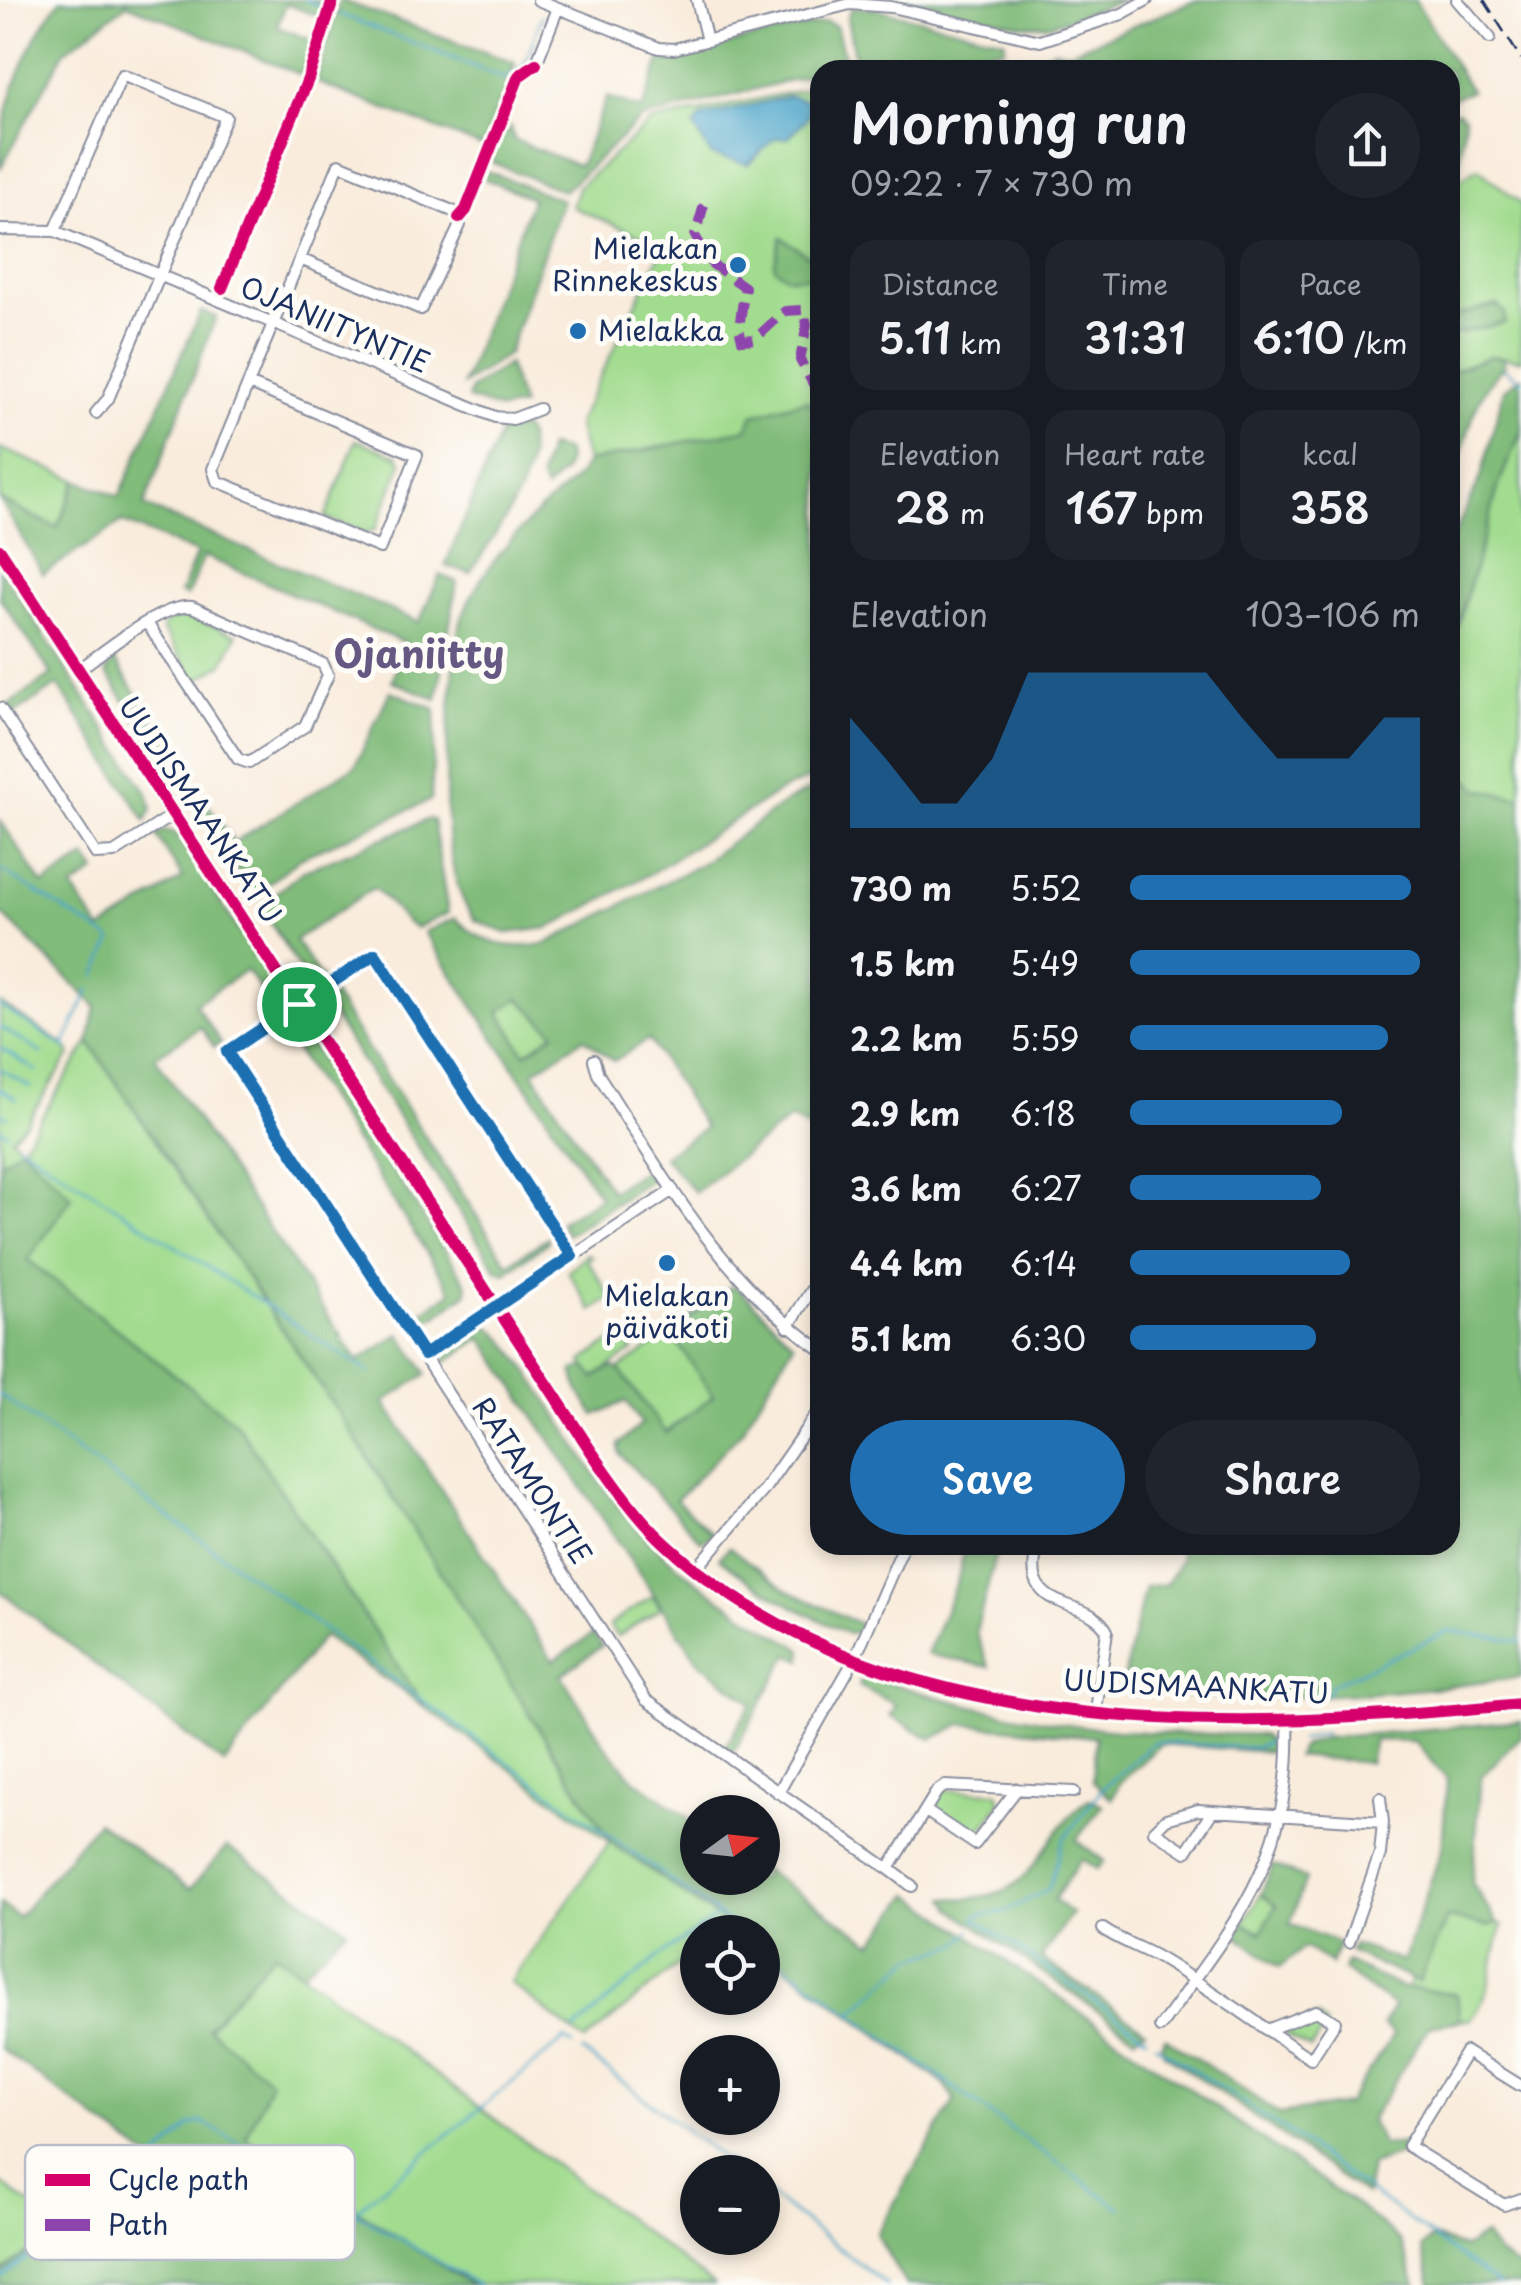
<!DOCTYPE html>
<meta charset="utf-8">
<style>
:root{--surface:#171b24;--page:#20242c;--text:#f1f3f6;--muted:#9ea1a6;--accent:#1f6fb2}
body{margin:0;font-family:"Playpen Sans",sans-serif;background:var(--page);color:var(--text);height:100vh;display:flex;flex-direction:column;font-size:38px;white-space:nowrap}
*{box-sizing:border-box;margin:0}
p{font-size:32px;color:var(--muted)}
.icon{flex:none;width:55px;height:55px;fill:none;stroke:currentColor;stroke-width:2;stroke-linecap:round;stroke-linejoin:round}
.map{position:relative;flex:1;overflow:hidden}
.side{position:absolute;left:810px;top:60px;width:650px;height:1495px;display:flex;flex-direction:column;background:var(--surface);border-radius:30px;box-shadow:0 5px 15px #0003}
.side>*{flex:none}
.needle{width:65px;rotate:75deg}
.controls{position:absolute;left:680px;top:1795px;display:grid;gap:20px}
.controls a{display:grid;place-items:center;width:100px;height:100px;border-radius:50%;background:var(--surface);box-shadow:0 5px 15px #0003;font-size:50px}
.pin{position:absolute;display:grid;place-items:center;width:85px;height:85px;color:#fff;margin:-42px;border:5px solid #fff;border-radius:50%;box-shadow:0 2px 10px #0007}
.round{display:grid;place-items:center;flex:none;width:105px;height:105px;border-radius:52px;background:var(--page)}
.headline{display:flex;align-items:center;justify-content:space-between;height:170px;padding:0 40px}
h1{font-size:55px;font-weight:600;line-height:75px}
.metrics{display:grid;grid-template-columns:repeat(3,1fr);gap:15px;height:170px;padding:10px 40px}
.metrics div{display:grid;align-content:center;border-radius:25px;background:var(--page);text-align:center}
.metrics b{font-size:42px;font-weight:600}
.metrics small{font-size:28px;font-weight:400}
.metrics p{font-size:28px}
.chart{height:280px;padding:20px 40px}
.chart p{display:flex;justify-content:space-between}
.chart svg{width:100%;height:180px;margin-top:10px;fill:var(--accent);opacity:.7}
.action{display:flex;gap:20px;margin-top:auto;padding:20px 40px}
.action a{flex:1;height:115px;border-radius:60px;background:var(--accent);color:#fff;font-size:40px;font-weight:600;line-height:115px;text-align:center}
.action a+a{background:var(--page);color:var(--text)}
ul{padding:0 40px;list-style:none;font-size:32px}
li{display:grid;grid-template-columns:160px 120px 1fr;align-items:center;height:75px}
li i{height:25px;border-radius:12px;background:var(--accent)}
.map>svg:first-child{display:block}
.green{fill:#a2dc8f;stroke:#5e8676;stroke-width:2.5}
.forest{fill:#81bc7a;stroke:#4e766c;stroke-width:2.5;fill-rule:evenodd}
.water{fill:#4da6ca;stroke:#346a94;stroke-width:2.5}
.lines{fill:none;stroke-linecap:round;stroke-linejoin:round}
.stream{stroke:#4da6ca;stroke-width:2.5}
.minor-casing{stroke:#8a8e9d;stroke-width:14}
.minor{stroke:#fff;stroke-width:10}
.rail{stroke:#1b2f5e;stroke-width:2.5;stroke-dasharray:15 8;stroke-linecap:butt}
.quiet{stroke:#8e44ad;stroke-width:10;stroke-dasharray:20 10;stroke-linecap:butt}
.cycleway-casing{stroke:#fdfcf7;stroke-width:19}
.cycleway{stroke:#d6006c;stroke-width:12}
.route-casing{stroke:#fff;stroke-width:20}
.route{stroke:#1f6fb2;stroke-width:12}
.poi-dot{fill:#1f6fb2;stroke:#fdfcf7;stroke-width:4}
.labels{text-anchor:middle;stroke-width:10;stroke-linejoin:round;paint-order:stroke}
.poi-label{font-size:28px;fill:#1b2f5e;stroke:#fdfcf7;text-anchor:end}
.street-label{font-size:28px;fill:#1b2f5e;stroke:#fdfcf7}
.district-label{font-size:38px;font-weight:bold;fill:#655883;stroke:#fdfcf7}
.key{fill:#fdfcf7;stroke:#b9bec9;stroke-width:2.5}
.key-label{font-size:28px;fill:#1b2f5e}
</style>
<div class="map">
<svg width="1521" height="2285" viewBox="0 0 1521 2285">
<rect width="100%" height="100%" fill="#fdfcf7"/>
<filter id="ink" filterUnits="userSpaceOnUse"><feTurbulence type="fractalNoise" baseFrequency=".01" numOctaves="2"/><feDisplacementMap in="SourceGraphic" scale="20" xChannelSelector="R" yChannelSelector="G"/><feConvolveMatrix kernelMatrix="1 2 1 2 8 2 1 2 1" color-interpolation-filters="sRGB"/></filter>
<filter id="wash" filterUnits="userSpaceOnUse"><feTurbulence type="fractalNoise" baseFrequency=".0048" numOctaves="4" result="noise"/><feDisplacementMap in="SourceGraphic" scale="40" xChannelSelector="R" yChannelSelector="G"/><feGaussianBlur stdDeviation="2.25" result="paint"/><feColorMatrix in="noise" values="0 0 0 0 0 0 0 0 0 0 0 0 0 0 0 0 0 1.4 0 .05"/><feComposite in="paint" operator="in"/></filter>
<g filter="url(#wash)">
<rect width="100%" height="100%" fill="#f9ecdc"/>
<path class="green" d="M811 88 820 118V409L805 400 747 429 587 462 577 424 664 246 572 207 578 187 651 122Z
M1478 168 1521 203V360L1491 356 1450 372V186Z
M1521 431V798L1479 789 1450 764V652L1500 481Z
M356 440 398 456 402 463 375 530 365 533 325 518Z
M0 448 77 480 58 528 0 500Z
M185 615 237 635 223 664 196 681 162 629 167 622Z
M519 998 555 1033 524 1054 499 1011Z
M0 1003 64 1045 70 1055 26 1123 11 1138 22 1147 89 1042 354 1436 611 1842 727 1924 717 1932H698L697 1949 585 2041 510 1983 610 1841 425 1707 236 1423 28 1260 22 1148 0 1163Z
M587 1254 592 1256 587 1260 609 1294H617L592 1311 568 1271Z
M671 1333 714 1396 665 1433 619 1369Z
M622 1334 633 1351 593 1378 582 1361Z
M653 1596 661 1608 617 1637 609 1625Z
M945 1790 998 1792 1001 1802 983 1828 972 1833 935 1812V1800Z
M1261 1894 1277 1905 1261 1933 1243 1923Z
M1442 1901 1503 1925C1490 1959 1494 1993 1471 2019L1430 2025 1406 1993Z
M274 1952 302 1973 714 2285H472L245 2138 208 2029Z
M1318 2016 1326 2025 1311 2049 1284 2034 1286 2028Z
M0 2183 62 2227 0 2274Z"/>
<path class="forest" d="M60 0H323L319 16 286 4 277 27 314 41 302 75 127 4 64 52 0 169C0 110 24 47 60 0Z
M340 0 515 63 483 147 316 82Z
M892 0H1125L1049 25H1024Z
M1197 0H1415L1471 91 1450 99V70H998L1016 59 1027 63 1053 50 1069 52Z
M852 7 877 9 1005 40 1004 49 866 60 854 56 847 18Z
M826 22 836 26 845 59 841 67 641 119 564 191 491 162 496 145 511 127 514 140 579 166 607 97 642 110 661 58Z
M1457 111 1465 117 1457 181 1450 186V113Z
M484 170 562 200 508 354 463 384 532 198 482 178Z
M781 237 812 258 817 270 812 276C795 278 786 281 774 266Z
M1497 305 1505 313V323L1450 335V317Z
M201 311 216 317 144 506 419 622 440 575 457 582 437 699 392 681 405 643 204 556 187 596 180 593 197 553 122 522 43 574 0 500 57 528 77 480 119 497Z
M1491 356 1504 358V366C1470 396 1467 448 1450 490V372Z
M508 364 522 406 501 410 468 399 471 389Z
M1521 377V431L1500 481 1450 652V543L1481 477 1504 389Z
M805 400 820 409V774L780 791 653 872 549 928 506 933 475 920C429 862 450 709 457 637 466 589 503 547 538 512 556 494 574 486 587 462L747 429 753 415Z
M523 428C550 465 490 541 470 573L445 566 501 431Z
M548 447 565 451 568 460 563 473 545 489 540 478Z
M0 568 148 794 152 809 146 821 58 685 14 714 8 705 52 675 0 598Z
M114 659 203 797 188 798 106 672Z
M390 691 436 709 431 800 300 858 253 896 202 817 201 806 206 802 234 842 355 766Z
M1450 764 1479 789 1521 798V1677C1391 1697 1260 1701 1129 1693L1122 1684 1145 1587 1166 1584 1181 1560 1179 1545H1450V1426L1461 1412 1459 1354 1450 1335Z
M820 785V1134L790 1119 695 1192 663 1156 705 1128 649 1039 614 1061 584 1038 533 1072 611 1191 649 1167 655 1177 567 1235 560 1222 600 1197 424 932 455 918C482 945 508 950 545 944L701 864 784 803ZM519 998 555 1033 525 1054 499 1012Z
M429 819 433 820 448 913 416 928C398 920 391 899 373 888L295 940 321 979 307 981 260 906 303 871Z
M0 820 43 885 86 857 96 872 72 888 101 930 183 878 156 835 165 830 176 833 282 998 273 1007 246 970 195 1004 221 1043 214 1047 201 1027 155 1057 358 1361 400 1334 427 1374 384 1402 553 1661 594 1634 602 1646 561 1675 606 1747 634 1779 697 1824 698 1878H762L763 1869 873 1943 910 1894 1366 2212 1401 2241 1416 2285H906L876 2234 955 2100 944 2084 763 1950 762 1932H738L611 1842 354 1436 89 1042 96 1006 0 912Z
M331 992 508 1264 548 1237V1242L505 1273 497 1270 324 1003Z
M287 1020 299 1025 467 1284V1293L424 1325 417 1327 411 1320 452 1292 279 1024Z
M21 1147 72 1197 28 1260 236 1423 425 1707 323 1636 224 1764 0 1591V1163Z
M736 1286 794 1343 741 1432 676 1500 714 1535 701 1541 620 1454 619 1444 642 1424 626 1401 595 1415 579 1392 573 1371 585 1366 594 1378 611 1367 619 1369 666 1433 713 1396 671 1333 728 1288Z
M489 1326C517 1343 584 1462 610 1496 661 1563 729 1608 802 1649V1660L789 1654 733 1753 725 1747 752 1703 698 1661 482 1338 444 1363 447 1350Z
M965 1545H998L976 1632 989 1667 927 1654 958 1579Z
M729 1547 786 1590 860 1624 856 1632 847 1633C801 1612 759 1590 719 1558Z
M872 1677C963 1708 1064 1729 1160 1733 1193 1735 1227 1733 1261 1735L1268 1740 1272 1752 1161 1744 1120 1782 1112 1799 1093 1781 1096 1737 962 1724 932 1739 890 1716 896 1705 859 1686 862 1678Z
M1521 1721V1736L1481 1777 1472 1883 1497 1923 1487 1926 1447 1918 1419 1982 1349 1952 1353 1944 1403 1962 1442 1848 1447 1779 1414 1741 1374 1740 1369 1763 1296 1756 1302 1746 1324 1738Z
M1089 1799 1103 1805 1076 1840 1104 1861 1097 1869 1081 1859 1054 1900 1072 1913 1041 1958 1145 2030 1135 2037 952 1909 946 1898C1044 1904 1027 1847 1089 1799Z
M97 1822 190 1889 227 1847 347 1929 302 1973 274 1953 208 2028 271 2081 246 2138 472 2285H0V2274L151 2159 0 2048V1904L18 1917Z
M1273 1865 1306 1879 1290 1924 1339 1943 1331 1964 1305 1947 1279 1968 1236 1935 1243 1923 1261 1932 1276 1906 1261 1894Z
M1346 1962 1401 1987 1457 1994 1460 2021 1429 2026 1370 2121 1383 2146 1403 2143 1405 2153 1371 2165 1366 2195 1164 2053 1161 2045 1165 2037 1279 2114 1347 2104 1394 2034 1383 2025 1394 2006 1343 1970Z
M1484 2235 1498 2254 1521 2269V2285H1431L1422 2247 1434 2237 1465 2248Z"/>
<path class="water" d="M790 96 812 102 807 118 788 138H775L748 164 711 155 694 127 701 117Z"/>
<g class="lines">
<path class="stream" d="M305 0 320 6
M339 14 506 79 525 64 542 16
M1503 368 1521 381
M0 869 112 940 96 976
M0 1006 68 1049
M0 1027 43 1054
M64 1045 90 989
M0 1048 37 1071
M0 1069 30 1087
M0 1089 17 1099
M0 1112 7 1117
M0 1129 7 1133
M17 1143 370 1373
M0 1395 719 1915
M1327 1694 1331 1685 1449 1631 1521 1641
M1300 1740 1325 1733
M975 1920 979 1915 1004 1912 1049 1889 1063 1840 1101 1790 1154 1742 1255 1748 1271 1741
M977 1920 1146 2037
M762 1948 851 2013 912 1958 959 1944 971 1930
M851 2013 1120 2208
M574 2031 658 1957 719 1915 742 1932
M1155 2044 1288 2132 1499 2285
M582 2051 741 2172
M762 2189 887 2285
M355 2211 565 2039 573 2045
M0 2279 160 2155 191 2125 202 2122 478 2285"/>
</g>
</g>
<g filter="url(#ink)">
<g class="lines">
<defs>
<path id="minor" d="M538 0 659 48 674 49 850 4 891 7 1040 41 1122 14 1147 0
M697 0 707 41
M1457 0 1490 38
M536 64 558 8
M0 230 55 231 495 417 513 419 539 409
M55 231 122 75 226 117 108 399 96 413
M249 384 417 455 380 548 217 481 213 469 339 164 455 212 460 225 421 309 300 259
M0 550 591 1451C614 1484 637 1518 667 1545 890 1749 1241 1731 1521 1704
M77 671C102 653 163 602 192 607L323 664 328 675 305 726 249 763 238 759 147 623
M0 708 96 854 114 853 174 814
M594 1060 598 1074C662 1174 721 1280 820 1349
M572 1256 375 955 227 1052 646 1700 889 1869 937 1791 945 1786 1074 1792
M788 1327 820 1276
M424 1355 673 1190
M1038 1545C1017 1616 1089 1595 1107 1631L1096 1711
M696 1569 763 1491 820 1409
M778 1793 854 1660 904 1545
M926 1811 975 1844 1017 1789
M1212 1812 1186 1852 1154 1831 1166 1819 1198 1810 1383 1822 1380 1798
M889 1869 912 1886
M1103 1929C1120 1941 1140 1947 1159 1958 1211 1989 1260 2026 1311 2059L1335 2022 1316 2011 1267 2030
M1349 1942 1380 1854 1383 1822
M1160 2027C1236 1922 1293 1857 1288 1720
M1521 2086 1466 2052 1408 2146 1504 2205 1521 2199"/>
</defs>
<use href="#minor" class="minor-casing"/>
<use href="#minor" class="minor"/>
<path class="rail" d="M1484 0 1521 59"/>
<path class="quiet" d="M704 205 695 236 712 264 745 287 739 328 742 340 755 339 785 311 803 310 807 324 800 360 820 397"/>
<defs>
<path id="cycleway" d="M459 218 466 210 519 76 536 64
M222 288 308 79 333 0
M0 550 591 1451C614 1484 637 1518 667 1545 890 1749 1241 1731 1521 1704"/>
</defs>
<use href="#cycleway" class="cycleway-casing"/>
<use href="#cycleway" class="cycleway"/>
</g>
</g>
<g class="lines" filter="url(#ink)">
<defs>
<path id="route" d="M375 954 572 1256 424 1355 227 1052Z"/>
</defs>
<use href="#route" class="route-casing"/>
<use href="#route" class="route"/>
</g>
<g class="poi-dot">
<circle cx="738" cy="265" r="10"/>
<circle cx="578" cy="331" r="10"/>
<circle cx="667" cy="1263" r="10"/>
</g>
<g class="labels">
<g class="poi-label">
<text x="718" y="259">Mielakan<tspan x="718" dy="32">Rinnekeskus</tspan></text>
<text x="598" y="341" text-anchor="start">Mielakka</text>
<text x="667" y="1306" text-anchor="middle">Mielakan<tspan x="667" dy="32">päiväkoti</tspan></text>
</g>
<g class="street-label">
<text transform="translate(335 325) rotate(23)" y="10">OJANIITYNTIE</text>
<text transform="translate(200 810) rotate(56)" y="10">UUDISMAANKATU</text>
<text transform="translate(532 1481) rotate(57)" y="10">RATAMONTIE</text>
<text transform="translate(1196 1687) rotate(3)" y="10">UUDISMAANKATU</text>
</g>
<g class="district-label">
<text x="419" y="668">Ojaniitty</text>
</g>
</g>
<rect x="25" y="2145" width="330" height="115" rx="15" class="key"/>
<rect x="45" y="2174" width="45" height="12" fill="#d6006c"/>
<rect x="45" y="2219" width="45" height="12" fill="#8e44ad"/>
<g class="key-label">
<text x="108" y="2190">Cycle path</text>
<text x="108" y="2235">Path</text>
</g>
</svg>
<div class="controls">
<a><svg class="needle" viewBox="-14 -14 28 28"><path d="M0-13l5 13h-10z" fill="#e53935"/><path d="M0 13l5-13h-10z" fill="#9ea1a6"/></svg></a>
<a><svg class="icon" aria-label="locate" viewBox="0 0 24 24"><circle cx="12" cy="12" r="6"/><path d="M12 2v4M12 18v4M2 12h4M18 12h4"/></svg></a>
<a>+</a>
<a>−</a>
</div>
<div class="pin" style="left:299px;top:1004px;background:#1e9e55"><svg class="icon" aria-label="arrive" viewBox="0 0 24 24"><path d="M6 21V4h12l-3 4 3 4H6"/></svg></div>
<section class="side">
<div class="headline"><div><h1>Morning run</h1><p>09:22 · 7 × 730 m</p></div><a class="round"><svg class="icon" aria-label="share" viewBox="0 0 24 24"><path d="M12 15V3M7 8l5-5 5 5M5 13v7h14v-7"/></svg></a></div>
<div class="metrics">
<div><p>Distance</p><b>5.11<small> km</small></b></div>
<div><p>Time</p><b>31:31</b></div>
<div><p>Pace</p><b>6:10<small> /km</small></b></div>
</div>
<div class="metrics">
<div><p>Elevation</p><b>28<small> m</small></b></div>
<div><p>Heart rate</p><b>167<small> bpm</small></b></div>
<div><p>kcal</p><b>358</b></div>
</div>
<div class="chart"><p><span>Elevation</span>103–106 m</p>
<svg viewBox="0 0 160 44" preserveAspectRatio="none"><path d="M0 44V17L10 27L20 38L30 38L40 27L50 6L60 6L70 6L80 6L90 6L100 6L110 17L120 27L130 27L140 27L150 17L160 17V44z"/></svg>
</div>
<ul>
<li><b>730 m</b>5:52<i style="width:97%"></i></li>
<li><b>1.5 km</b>5:49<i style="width:100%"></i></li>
<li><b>2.2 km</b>5:59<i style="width:89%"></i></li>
<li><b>2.9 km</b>6:18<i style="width:73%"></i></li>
<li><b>3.6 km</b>6:27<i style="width:66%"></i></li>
<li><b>4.4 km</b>6:14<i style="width:76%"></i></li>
<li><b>5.1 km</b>6:30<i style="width:64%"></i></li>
</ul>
<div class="action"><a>Save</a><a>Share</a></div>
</section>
</div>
